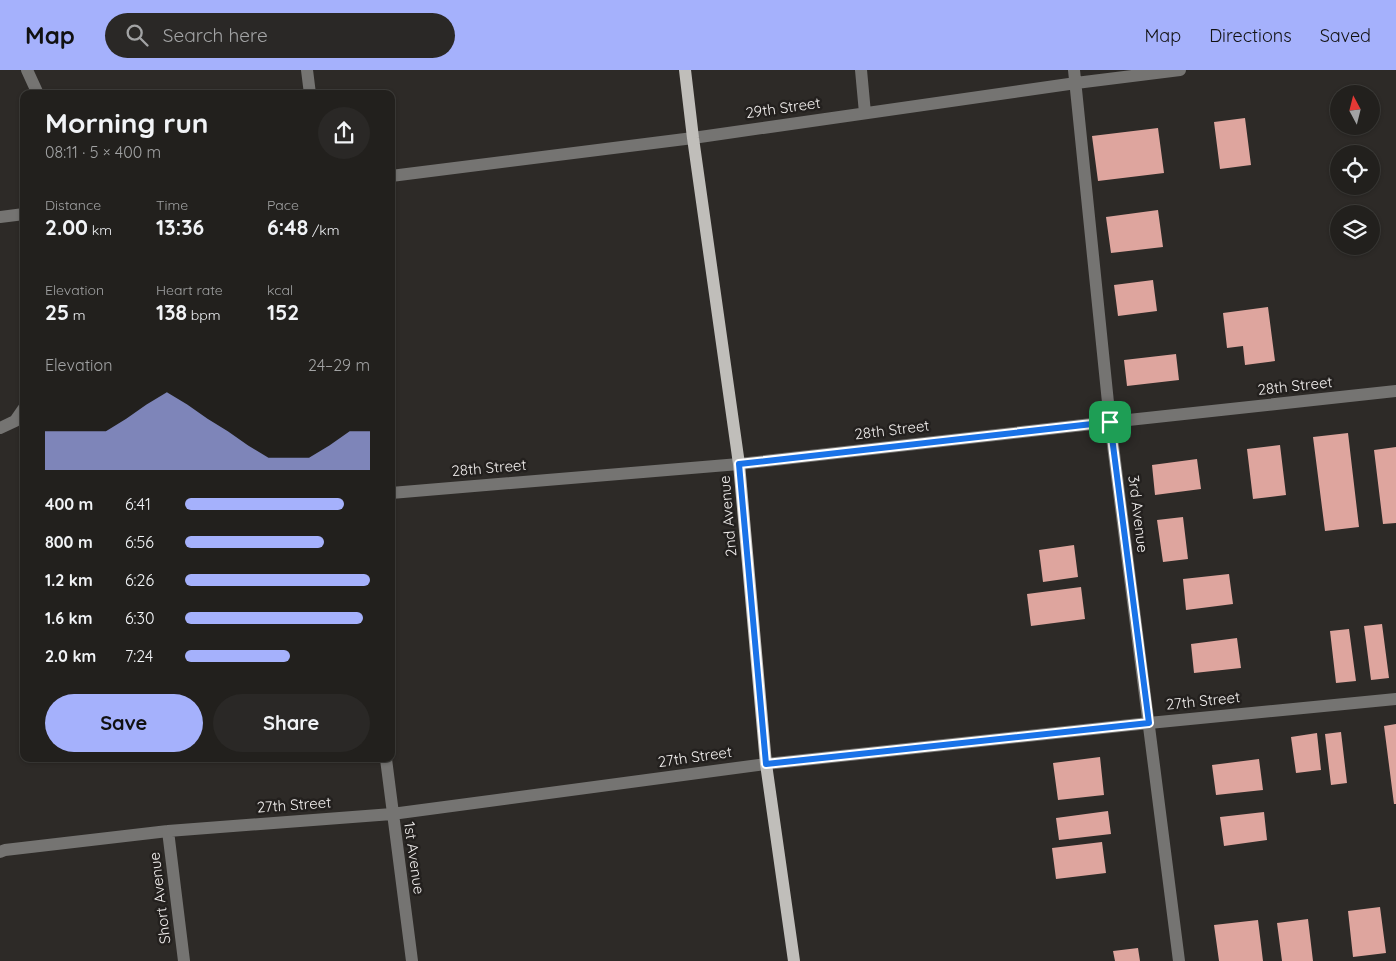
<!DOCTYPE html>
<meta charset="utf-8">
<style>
:root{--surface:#22201d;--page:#2a2826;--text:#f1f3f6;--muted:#a2a3a4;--line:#3f3e3b;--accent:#a5b1fc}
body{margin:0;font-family:Quicksand,sans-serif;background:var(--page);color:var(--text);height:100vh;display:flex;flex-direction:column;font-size:19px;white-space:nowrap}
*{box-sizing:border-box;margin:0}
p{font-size:16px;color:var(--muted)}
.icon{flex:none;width:28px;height:28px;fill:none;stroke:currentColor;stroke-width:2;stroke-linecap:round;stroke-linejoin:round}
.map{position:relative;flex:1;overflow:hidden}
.drawer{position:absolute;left:20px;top:20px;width:375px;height:672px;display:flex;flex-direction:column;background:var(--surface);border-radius:10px;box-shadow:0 1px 4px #0004,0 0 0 1px var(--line)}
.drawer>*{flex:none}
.needle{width:32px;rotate:353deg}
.fabs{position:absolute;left:1330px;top:15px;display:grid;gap:10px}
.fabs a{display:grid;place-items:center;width:50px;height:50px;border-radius:50%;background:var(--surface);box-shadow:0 1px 4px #0004,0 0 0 1px var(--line);font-size:25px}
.pin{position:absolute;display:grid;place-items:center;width:42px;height:42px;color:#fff;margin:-21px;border-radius:10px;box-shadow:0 2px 8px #0006}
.round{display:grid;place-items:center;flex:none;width:52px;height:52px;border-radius:26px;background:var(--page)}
.headline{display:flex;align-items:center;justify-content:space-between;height:85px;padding:0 25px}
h1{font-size:28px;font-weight:800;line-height:38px}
.metrics{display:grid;grid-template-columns:repeat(3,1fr);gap:8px;height:85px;padding:5px 25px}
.metrics div{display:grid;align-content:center}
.metrics b{font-size:21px;font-weight:800}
.metrics small{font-size:14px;font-weight:400}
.metrics p{font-size:14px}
.chart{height:140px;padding:10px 25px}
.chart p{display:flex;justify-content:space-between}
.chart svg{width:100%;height:90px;margin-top:5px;fill:var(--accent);opacity:.7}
.action{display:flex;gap:10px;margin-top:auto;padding:10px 25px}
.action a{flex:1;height:58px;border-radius:30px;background:var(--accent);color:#111;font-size:20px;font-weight:800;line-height:58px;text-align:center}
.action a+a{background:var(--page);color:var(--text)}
ul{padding:0 25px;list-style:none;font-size:16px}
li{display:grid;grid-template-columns:80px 60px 1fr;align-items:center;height:38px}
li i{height:12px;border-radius:6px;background:var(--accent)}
header{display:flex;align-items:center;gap:30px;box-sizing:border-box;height:70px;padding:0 25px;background:var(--accent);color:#111}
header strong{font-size:24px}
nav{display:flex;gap:28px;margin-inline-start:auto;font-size:18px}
.search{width:350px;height:45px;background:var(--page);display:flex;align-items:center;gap:12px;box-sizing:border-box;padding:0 18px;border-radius:28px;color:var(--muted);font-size:19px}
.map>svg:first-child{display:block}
.building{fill:#dea59e}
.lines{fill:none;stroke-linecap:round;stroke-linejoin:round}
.minor{stroke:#757472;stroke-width:12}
.major{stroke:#c0beba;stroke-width:12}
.route-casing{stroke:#fff;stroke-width:10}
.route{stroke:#1a73e8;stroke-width:6}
.labels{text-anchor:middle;stroke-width:5;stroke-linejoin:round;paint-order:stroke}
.street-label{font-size:15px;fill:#f1eeed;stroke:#23201e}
</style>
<header>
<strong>Map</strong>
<div class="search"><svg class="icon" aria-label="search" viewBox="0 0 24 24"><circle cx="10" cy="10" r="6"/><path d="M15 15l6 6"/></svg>Search here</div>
<nav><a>Map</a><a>Directions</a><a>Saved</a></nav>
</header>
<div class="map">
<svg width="1396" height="891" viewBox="0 0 1396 891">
<rect width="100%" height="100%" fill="#2d2a27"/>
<path class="building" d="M1245 48 1251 95 1220 99 1214 52Z
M1158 58 1164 103 1098 111 1092 66Z
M1158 140 1163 177 1111 183 1106 147Z
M1153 210 1157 241 1118 246 1114 215Z
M1268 237 1275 291 1245 295 1243 276 1227 278 1223 243Z
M1176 284 1179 310 1127 316 1124 290Z
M1348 363 1359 457 1325 461 1313 367Z
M1280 375 1286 425 1253 429 1247 379Z
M1396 377V453L1383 454 1374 380Z
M1197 389 1201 419 1155 425 1152 395Z
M1183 447 1188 489 1163 492 1157 450Z
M1074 475 1078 507 1043 512 1039 480Z
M1229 504 1233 534 1186 540 1183 509Z
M1081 517 1085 549 1031 556 1027 524Z
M1382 554 1389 608 1371 610 1364 556Z
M1349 559 1356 611 1336 613 1330 561Z
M1237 568 1241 598 1194 603 1191 574Z
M1396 654V734H1394L1384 656Z
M1341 662 1347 713 1331 715 1325 664Z
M1317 663 1321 700 1296 703 1291 667Z
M1100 687 1104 725 1058 730 1053 693Z
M1259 689 1263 720 1216 725 1212 695Z
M1108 741 1111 764 1059 770 1056 748Z
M1264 742 1267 770 1224 776 1220 747Z
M1102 772 1106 803 1056 809 1052 778Z
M1380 837 1386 883 1353 887 1348 841Z
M1308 849 1313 891H1282L1277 853Z
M1258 850 1263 891H1219L1214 855Z
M1138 878 1140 891H1115L1113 881Z"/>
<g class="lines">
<path class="minor" d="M27 0 38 24
M307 0 310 24
M861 0 865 43
M1074 0 1110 352 1179 891
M391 106 693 68 1076 13 1180 0
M0 147 24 144
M0 358 15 351 24 338
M391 423 739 394 1110 352 1396 321
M386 689 412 891
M168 761 184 891
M0 782 5 780 168 761 392 744 766 694 1149 653 1396 629"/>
<path class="major" d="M685 0 693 68 739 394 766 694 794 891"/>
</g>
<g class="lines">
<defs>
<path id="route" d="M1110 352 1149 653 766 694 739 394Z"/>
</defs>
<use href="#route" class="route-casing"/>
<use href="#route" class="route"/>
</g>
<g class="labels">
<g class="street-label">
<text transform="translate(783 38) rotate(-8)" y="5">29th Street</text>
<text transform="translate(1295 316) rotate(-6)" y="5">28th Street</text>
<text transform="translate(892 360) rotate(-7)" y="5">28th Street</text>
<text transform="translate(489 398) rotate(-5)" y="5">28th Street</text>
<text transform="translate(1138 444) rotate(83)" y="5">3rd Avenue</text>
<text transform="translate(728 446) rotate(-95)" y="5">2nd Avenue</text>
<text transform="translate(1203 631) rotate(-6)" y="5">27th Street</text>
<text transform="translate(695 687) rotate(-8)" y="5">27th Street</text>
<text transform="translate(294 735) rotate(-4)" y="5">27th Street</text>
<text transform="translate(414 788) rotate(82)" y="5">1st Avenue</text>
<text transform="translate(160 828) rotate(-97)" y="5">Short Avenue</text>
</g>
</g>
</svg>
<div class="fabs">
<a><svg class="needle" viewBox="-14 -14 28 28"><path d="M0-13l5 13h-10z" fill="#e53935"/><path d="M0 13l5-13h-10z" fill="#a2a3a4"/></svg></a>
<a><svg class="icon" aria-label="locate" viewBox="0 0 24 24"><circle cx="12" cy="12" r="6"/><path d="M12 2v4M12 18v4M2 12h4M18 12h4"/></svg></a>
<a><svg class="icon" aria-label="layers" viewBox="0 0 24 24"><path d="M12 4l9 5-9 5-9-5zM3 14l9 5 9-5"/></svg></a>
</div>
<div class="pin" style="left:1110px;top:352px;background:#1e9e55"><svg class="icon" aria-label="arrive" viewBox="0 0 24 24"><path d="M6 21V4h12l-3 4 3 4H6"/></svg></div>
<section class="drawer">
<div class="headline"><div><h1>Morning run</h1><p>08:11 · 5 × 400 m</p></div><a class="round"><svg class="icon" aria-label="share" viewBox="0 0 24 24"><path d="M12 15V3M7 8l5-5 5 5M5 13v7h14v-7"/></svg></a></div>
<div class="metrics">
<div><p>Distance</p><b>2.00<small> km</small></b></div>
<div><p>Time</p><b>13:36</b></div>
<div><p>Pace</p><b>6:48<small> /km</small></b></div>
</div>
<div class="metrics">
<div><p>Elevation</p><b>25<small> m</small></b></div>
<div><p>Heart rate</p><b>138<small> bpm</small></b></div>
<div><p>kcal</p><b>152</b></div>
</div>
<div class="chart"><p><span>Elevation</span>24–29 m</p>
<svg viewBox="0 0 160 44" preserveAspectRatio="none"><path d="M0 44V25L10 25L20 25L30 25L40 19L50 12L60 6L70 12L80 19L90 25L100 32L110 38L120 38L130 38L140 32L150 25L160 25V44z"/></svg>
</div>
<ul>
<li><b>400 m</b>6:41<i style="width:86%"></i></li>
<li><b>800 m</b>6:56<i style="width:75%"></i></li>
<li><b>1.2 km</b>6:26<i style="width:100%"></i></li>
<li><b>1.6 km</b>6:30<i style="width:96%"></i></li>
<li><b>2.0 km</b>7:24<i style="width:57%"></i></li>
</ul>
<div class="action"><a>Save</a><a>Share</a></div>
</section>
</div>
